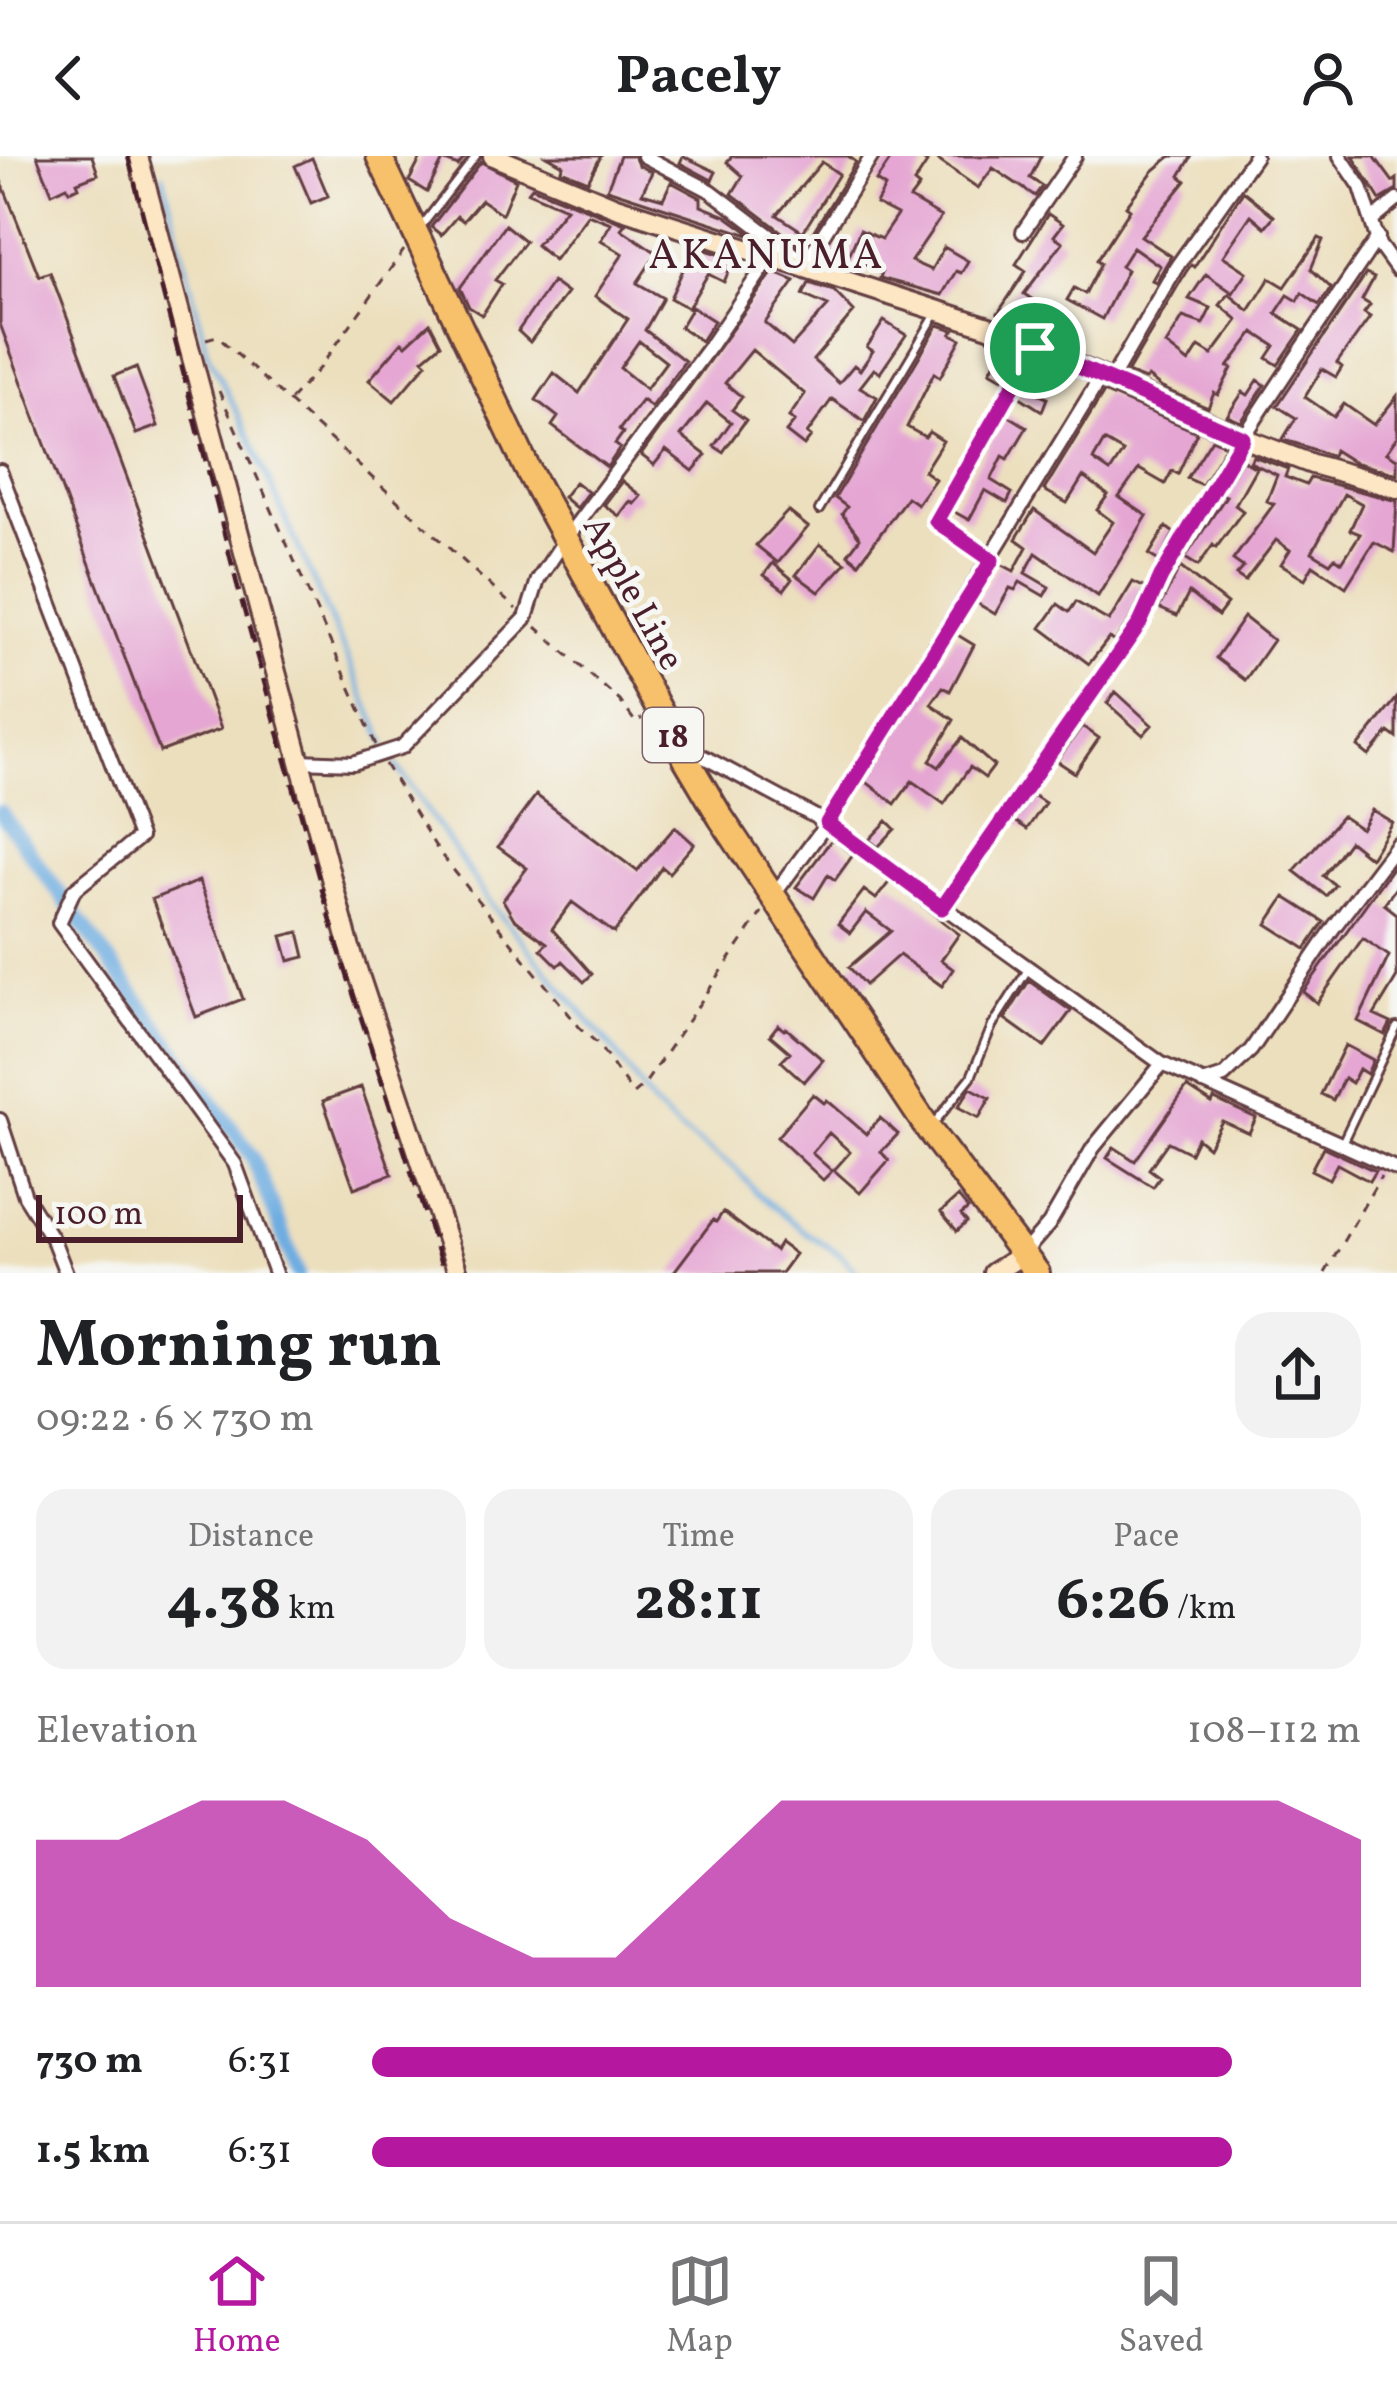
<!DOCTYPE html>
<meta charset="utf-8">
<style>
:root{--surface:#fff;--page:#f2f2f2;--text:#202124;--muted:#757577;--line:#e0e0e0;--accent:#b5179e}
body{margin:0;font-family:Vollkorn,serif;background:var(--page);color:var(--text);height:100vh;display:flex;flex-direction:column;font-size:45px;white-space:nowrap}
*{box-sizing:border-box;margin:0}
p{font-size:39px;color:var(--muted)}
.icon{flex:none;width:66px;height:66px;fill:none;stroke:currentColor;stroke-width:2;stroke-linecap:round;stroke-linejoin:round}
.map{position:relative;height:1117px;overflow:hidden}
.panel{display:flex;flex-direction:column;background:var(--surface);flex:1}
.panel>*{flex:none}
.scale{position:absolute;left:36px;bottom:30px;width:207px;box-sizing:border-box;padding-left:12px;border:6px solid #4a1f2b;border-top:0;font-size:33px;line-height:42px;white-space:nowrap;color:#4a1f2b;-webkit-text-stroke:9px #f6f6f2;paint-order:stroke}
.pin{position:absolute;display:grid;place-items:center;width:102px;height:102px;color:#fff;margin:-51px;border:6px solid #fff;border-radius:50%;box-shadow:0 3px 12px #0007}
.round{display:grid;place-items:center;flex:none;width:126px;height:126px;border-radius:36px;background:var(--page)}
.summary{display:flex;align-items:center;justify-content:space-between;height:204px;padding:0 36px}
h1{font-size:66px;font-weight:700;line-height:90px}
.figures{display:grid;grid-template-columns:repeat(3,1fr);gap:18px;height:204px;padding:12px 36px}
.figures div{display:grid;align-content:center;border-radius:30px;background:var(--page);text-align:center}
.figures b{font-size:60px;font-weight:700}
.figures small{font-size:33px;font-weight:400}
.figures p{font-size:33px}
.chart{height:336px;padding:24px 36px}
.chart p{display:flex;justify-content:space-between}
.chart svg{width:100%;height:216px;margin-top:12px;fill:var(--accent);opacity:.7}
ul{padding:0 36px;list-style:none;font-size:39px}
li{display:grid;grid-template-columns:192px 144px 1fr;align-items:center;height:90px}
li i{height:30px;border-radius:15px;background:var(--accent)}
header{display:flex;justify-content:space-between;align-items:center;height:156px;padding:0 36px;background:var(--surface);font-size:54px;font-weight:700}
.menu{display:flex;justify-content:space-around;align-items:center;height:168px;border-top:3px solid var(--line);background:var(--surface);font-size:33px;color:var(--muted)}
.menu a{display:grid;justify-items:center;gap:6px}
.menu .on{color:var(--accent)}
.map>svg:first-child{display:block}
.lines{fill:none;stroke-linecap:round;stroke-linejoin:round}
.stream{stroke:#6eade1;stroke-width:4.5}
.canal{stroke:#6eade1;stroke-width:15}
.building{fill:#e5a6d3;fill-rule:evenodd}
.lane-casing{stroke:#623c41;stroke-width:12}
.street-casing{stroke:#623c41;stroke-width:18}
.secondary-casing{stroke:#623c41;stroke-width:24}
.highway-casing{stroke:#623c41;stroke-width:30}
.path{stroke:#623c41;stroke-width:3;stroke-dasharray:9 9;stroke-linecap:butt}
.lane{stroke:#fff;stroke-width:6}
.street{stroke:#fff;stroke-width:12}
.secondary{stroke:#fce6c4;stroke-width:18}
.highway{stroke:#f7c06b;stroke-width:24}
.rail{stroke:#4a1f2b;stroke-width:4.5;stroke-dasharray:18 9;stroke-linecap:butt}
.route-casing{stroke:#fff;stroke-width:24}
.route{stroke:#b5179e;stroke-width:15}
.labels{text-anchor:middle;stroke-width:10;stroke-linejoin:round;paint-order:stroke}
.shield{fill:#f6f6f2;stroke:#7e6067;stroke-width:3}
.shield-label{font-size:33px;font-weight:bold;fill:#4a1f2b}
.street-label{font-size:36px;fill:#4a1f2b;stroke:#f6f6f2}
.quarter-label{font-size:42px;letter-spacing:3px;fill:#4a1f2b;stroke:#f6f6f2}
</style>
<header><svg class="icon" aria-label="back" viewBox="0 0 24 24"><path d="M15 5l-7 7 7 7"/></svg>Pacely<svg class="icon" aria-label="person" viewBox="0 0 24 24"><circle cx="12" cy="8" r="4"/><path d="M4 21q1-7 8-7t8 7"/></svg></header>
<div class="map">
<svg width="1397" height="1117" viewBox="0 0 1397 1117">
<rect width="100%" height="100%" fill="#f6f6f2"/>
<filter id="ink" filterUnits="userSpaceOnUse"><feTurbulence type="fractalNoise" baseFrequency=".00833" numOctaves="2"/><feDisplacementMap in="SourceGraphic" scale="24" xChannelSelector="R" yChannelSelector="G"/><feConvolveMatrix kernelMatrix="1 2 1 2 8 2 1 2 1" color-interpolation-filters="sRGB"/></filter>
<filter id="wash" filterUnits="userSpaceOnUse"><feTurbulence type="fractalNoise" baseFrequency=".004" numOctaves="4" result="noise"/><feDisplacementMap in="SourceGraphic" scale="48" xChannelSelector="R" yChannelSelector="G"/><feGaussianBlur stdDeviation="2.7" result="paint"/><feColorMatrix in="noise" values="0 0 0 0 0 0 0 0 0 0 0 0 0 0 0 0 0 1.4 0 .05"/><feComposite in="paint" operator="in"/></filter>
<g filter="url(#wash)">
<rect width="100%" height="100%" fill="#ecdfbd"/>
<g class="lines">
<path class="stream" d="M163 19 208 198 249 280 385 587
M396 609 491 748 616 897 653 949 677 972 735 1012 757 1037 805 1076 840 1098 857 1117"/>
<path class="canal" d="M0 656 252 1000 298 1117"/>
</g>
<g id="blocks">
<path class="building" d="M37 0H92L98 18 77 26 79 31 69 35 67 30 52 37Z
M422 0H466L458 10 443 4 427 36 409 25Z
M547 0H601L588 25 561 14 563 9Z
M620 0H634L638 9 652 16 642 37 663 43 671 26 701 42V50L726 60 755 81 607 33Z
M683 0 716 16 712 24 680 7Z
M732 0H848L856 6 803 92 732 38 743 20 727 6ZM822 6 839 18 803 76 777 59Z
M893 0H917L927 7 914 27 919 31 910 43 941 61 911 105 931 114 944 91 968 105 961 117 956 115 942 139 880 122 882 116 859 106 856 114 820 103 829 89 849 99 860 74 881 83 897 59 876 48 885 31 876 25Z
M932 0H1041L1030 22 1042 30 1035 40 993 12 978 32Z
M1171 0H1192L1180 20 1186 25 1141 80 1171 100 1156 126 1152 124 1160 110 1133 91 1121 110 1127 114 1102 163 1067 144 1074 132 1085 138 1101 107 1097 104 1130 53 1126 50 1153 15Z
M1353 0H1374L1393 26 1397 23V34L1380 44Z
M312 2 328 40 311 47 295 10Z
M481 6 516 24 502 58 481 44 463 65 457 60 441 79 431 71Z
M0 22 39 120 50 116 221 573 160 596 0 168Z
M532 31 625 68 621 73 657 97 637 127 663 142 645 174 685 205 651 251 642 244 619 274 623 277 615 288 620 292 607 311 552 270 558 261 536 244 554 217 579 237 628 163 595 140 623 98 601 84 611 67 588 58 554 104 536 89 566 52 528 36ZM639 185 666 206 646 233 620 212Z
M1243 35 1274 60 1265 71 1251 59 1223 100 1247 116 1233 137 1206 118 1189 143 1211 152 1203 168 1183 161 1166 189 1189 207 1199 191 1212 199 1238 164 1220 149 1229 138 1249 155 1270 122 1285 131 1319 82 1323 84 1311 113 1331 132 1319 149 1302 137 1298 145 1288 139 1276 157 1302 174 1278 209 1267 202 1275 190 1254 176 1228 211 1232 212 1218 239 1214 237 1208 252 1162 232 1148 221 1145 224 1127 217 1186 116 1191 109 1194 111Z
M1048 58 1063 68 1054 80 1063 86 1024 138 1033 144 1016 168 998 157 1026 115 1016 108Z
M505 69 525 85 495 124 502 128 482 159 469 151 460 132Z
M694 90 734 103 724 126 708 118 688 152 670 142Z
M773 116 795 125 765 167 792 190 828 150 803 139 809 127 834 135 854 156 813 204 839 227 854 209 860 214 873 195 867 191 884 165 906 179 880 217 874 213 860 231 877 241 864 265 832 243 807 278 811 281 804 290 786 276 795 265 789 261 805 238 752 194 725 227 742 241 732 254 746 264 723 296 714 290 731 266 707 247 681 280 706 299 693 315 666 294 654 309 641 299Z
M1366 118 1374 122 1362 144 1370 149 1364 157 1370 161 1337 207 1342 211 1336 221 1322 213 1305 241 1334 261 1344 248 1374 269 1397 240V281L1386 297 1397 303V318L1353 306 1334 294 1332 300 1283 283 1296 262 1277 250Z
M552 126 567 137 530 186 518 175Z
M692 151 714 165 701 185 680 171Z
M430 167 441 188 423 203 427 207 394 245 369 224 402 186 406 189Z
M938 169 954 174 951 178 961 183 940 221 934 217 907 271 925 281 929 276 943 285 924 315 935 323 917 348 907 341 859 407 848 398 860 382 842 358 847 351 835 342Z
M1001 195 1020 205 1008 225 990 215Z
M1034 210 1050 217 1040 239 1047 242 1042 255 1017 239Z
M136 211 158 270 136 278 114 220Z
M1258 224 1265 229 1241 266 1227 260 1243 236 1248 239Z
M1104 236 1197 276 1178 318 1172 315 1165 328 1139 313 1119 341 1147 360 1098 440 1036 397 1025 417 1049 431 1044 440 1020 426 1015 434 1010 432 995 458 975 446 999 407 1014 415 1027 391 1016 383 1034 354 1093 396 1113 366 1097 354 1108 339 1083 321 1067 347 1044 334ZM1104 285 1123 296 1110 316 1093 304Z
M1006 258 1027 271 1008 303 1003 300 991 324 1012 337 1007 347 985 334 969 364 951 354Z
M1212 283 1226 289 1202 329 1187 322Z
M1253 300 1288 313 1285 321 1306 329 1310 322 1397 345 1394 396 1374 386 1346 431 1313 409 1305 423 1281 408 1290 394 1276 384 1245 425 1236 419 1243 411 1233 404 1274 348 1267 345 1277 319 1250 306ZM1344 338 1362 348 1350 374 1360 378 1342 406 1335 401 1330 407 1312 396Z
M1242 304 1256 312 1235 349 1243 355 1216 392 1213 389 1198 410 1185 402 1226 340 1221 338Z
M622 325 641 340 634 348 630 345 619 360 604 349Z
M575 326 588 336 576 352 563 341Z
M788 355 808 371 778 407 756 389Z
M1166 371 1174 377 1159 405 1149 399Z
M820 388 846 407 819 436 796 419Z
M773 407 792 423 784 434 764 419Z
M1180 411 1227 448 1218 460 1189 437 1177 460 1159 452Z
M1133 426 1145 432 1131 462 1114 486 1109 482 1089 508 1041 472 1058 448 1069 456 1076 446 1109 465Z
M1244 461 1273 484 1245 524 1216 502Z
M956 478 974 489 950 535 943 531 931 548 954 564 930 605 939 611 962 582 994 610 985 622 970 611 944 648 912 625 895 648 865 625Z
M1116 536 1152 569 1143 579 1107 547Z
M1397 542V582L1389 576 1369 600 1358 591Z
M1082 570 1099 582 1075 617 1057 605Z
M536 639 637 715 675 671 694 688 669 717 662 711 614 777 572 746 552 773 592 818 584 826 563 805 558 810 541 793 547 787 514 763 503 744 527 712 498 691Z
M1033 639 1045 647 1027 673 1015 665Z
M1372 654 1392 666 1370 702 1349 685 1323 720 1335 729 1326 740 1294 715 1342 660 1361 673Z
M887 665 895 673 878 691 869 684Z
M832 683 853 699 835 724 828 719 814 742 796 731Z
M1397 705V730L1384 748 1397 758V821L1374 859 1391 867 1385 879 1358 865 1389 800 1363 782 1317 847 1303 836Z
M199 725 243 843 196 861 152 743Z
M890 725 959 778 941 804 953 813 942 830 899 799 865 829 849 811 891 775 866 756 850 777 838 768 864 734 876 743Z
M1285 741 1324 766 1306 793 1267 768Z
M299 776 305 801 289 805 282 780Z
M1029 825 1071 855 1044 891 1005 863Z
M778 869 784 874 786 872 823 904 804 926 781 905 790 896 770 879Z
M1345 889 1373 904 1367 918 1359 913 1352 927 1344 922 1333 944 1321 938Z
M361 931 392 1018 354 1032 323 945Z
M1187 931 1212 947 1214 943 1256 962 1249 977 1222 965 1208 991 1197 982 1190 997 1168 986 1149 1013 1160 1021 1153 1031 1107 1002 1114 991 1135 1005Z
M971 932 990 942 979 962 958 951Z
M813 938 824 947 827 944 866 978 880 962 898 978 881 996 889 1004 860 1037 834 1014 850 996 829 977 812 997 832 1015 823 1024 777 981Z
M1323 991 1375 1015 1369 1025 1337 1008 1329 1023 1311 1014Z
M958 1041 968 1053 961 1059 967 1066 957 1075 941 1056Z
M723 1056 775 1095 780 1087 795 1098 781 1117H673L713 1064 716 1066Z"/>
</g>
</g>
<g filter="url(#ink)">
<use href="#blocks" fill-opacity="0" stroke="#623c41" stroke-width="3"/>
<g class="lines">
<defs>
<path id="lane" d="M421 71 476 0
M819 354 936 158
M991 403 936 365 1034 195
M935 966 971 921 992 870 1027 815
M1343 985 1397 871"/>
<path id="street" d="M644 0 711 35 807 108
M1340 0 1361 31 1379 89 1397 114
M1373 64 1397 44
M1023 76 1075 0
M806 106 872 0
M1111 224 1177 110 1255 0
M0 315 140 681 74 734 59 767 235 1008 275 1117
M688 603 704 601 827 667 1162 908 1397 1013
M299 605 353 607 402 591 526 462 538 424 564 385 710 190 772 99
M773 740 827 667 1101 221
M942 752 1140 467C1203 330 1294 206 1378 81
M1203 927 1224 920 1251 894 1334 771 1397 688
M0 964 25 1040 54 1086 66 1117
M1022 1099 1049 1068 1093 992 1162 908"/>
<path id="secondary" d="M138 0 349 789 458 1117
M493 0 616 51 989 171 1243 282 1312 308 1397 332
M993 1117 1022 1099"/>
<path id="highway" d="M379 0 527 312 686 603 721 662 929 974 1037 1117"/>
</defs>
<use href="#lane" class="lane-casing"/>
<use href="#street" class="street-casing"/>
<use href="#secondary" class="secondary-casing"/>
<use href="#highway" class="highway-casing"/>
<path class="path" d="M206 183 217 180 516 453
M219 235 376 589
M290 244 321 210 404 94
M536 471 620 545 636 567 642 562
M385 608 439 696 580 872 597 887 633 938 644 929 762 756
M1325 1117 1381 1020"/>
<use href="#lane" class="lane"/>
<use href="#street" class="street"/>
<use href="#secondary" class="secondary"/>
<use href="#highway" class="highway"/>
<path class="rail" d="M128 0 239 436 338 791 444 1117"/>
</g>
</g>
<g class="lines" filter="url(#ink)">
<defs>
<path id="route" d="M1035 192 1243 282 1161 421 1140 467 942 752 827 667 992 404 936 365Z"/>
</defs>
<use href="#route" class="route-casing"/>
<use href="#route" class="route"/>
</g>
<g class="labels">
<rect class="shield" x="643" y="552" width="60" height="54" rx="9"/>
<g class="shield-label">
<text x="673" y="591">18</text>
</g>
<g class="street-label">
<text transform="translate(635 436) rotate(61)" y="13">Apple Line</text>
</g>
<g class="quarter-label">
<text x="767" y="112">AKANUMA</text>
</g>
</g>
</svg>
<div class="scale">100 m</div>
<div class="pin" style="left:1035px;top:192px;background:#1e9e55"><svg class="icon" aria-label="arrive" viewBox="0 0 24 24"><path d="M6 21V4h12l-3 4 3 4H6"/></svg></div>
</div>
<section class="panel">
<div class="summary"><div><h1>Morning run</h1><p>09:22 · 6 × 730 m</p></div><a class="round"><svg class="icon" aria-label="share" viewBox="0 0 24 24"><path d="M12 15V3M7 8l5-5 5 5M5 13v7h14v-7"/></svg></a></div>
<div class="figures">
<div><p>Distance</p><b>4.38<small> km</small></b></div>
<div><p>Time</p><b>28:11</b></div>
<div><p>Pace</p><b>6:26<small> /km</small></b></div>
</div>
<div class="chart"><p><span>Elevation</span>108–112 m</p>
<svg viewBox="0 0 160 44" preserveAspectRatio="none"><path d="M0 44V14L10 14L20 6L30 6L40 14L50 30L60 38L70 38L80 22L90 6L100 6L110 6L120 6L130 6L140 6L150 6L160 14V44z"/></svg>
</div>
<ul>
<li><b>730 m</b>6:31<i style="width:87%"></i></li>
<li><b>1.5 km</b>6:31<i style="width:87%"></i></li>
</ul>
</section>
<nav class="menu">
<a class="on"><svg class="icon" aria-label="home" viewBox="0 0 24 24"><path d="M3 11l9-7 9 7M6 9v11h12V9"/></svg>Home</a>
<a><svg class="icon" aria-label="map" viewBox="0 0 24 24"><path d="M3 6l6-2 6 2 6-2v14l-6 2-6-2-6 2zM9 4v14M15 6v14"/></svg>Map</a>
<a><svg class="icon" aria-label="saved" viewBox="0 0 24 24"><path d="M7 4h10v16l-5-4-5 4z"/></svg>Saved</a>
</nav>
